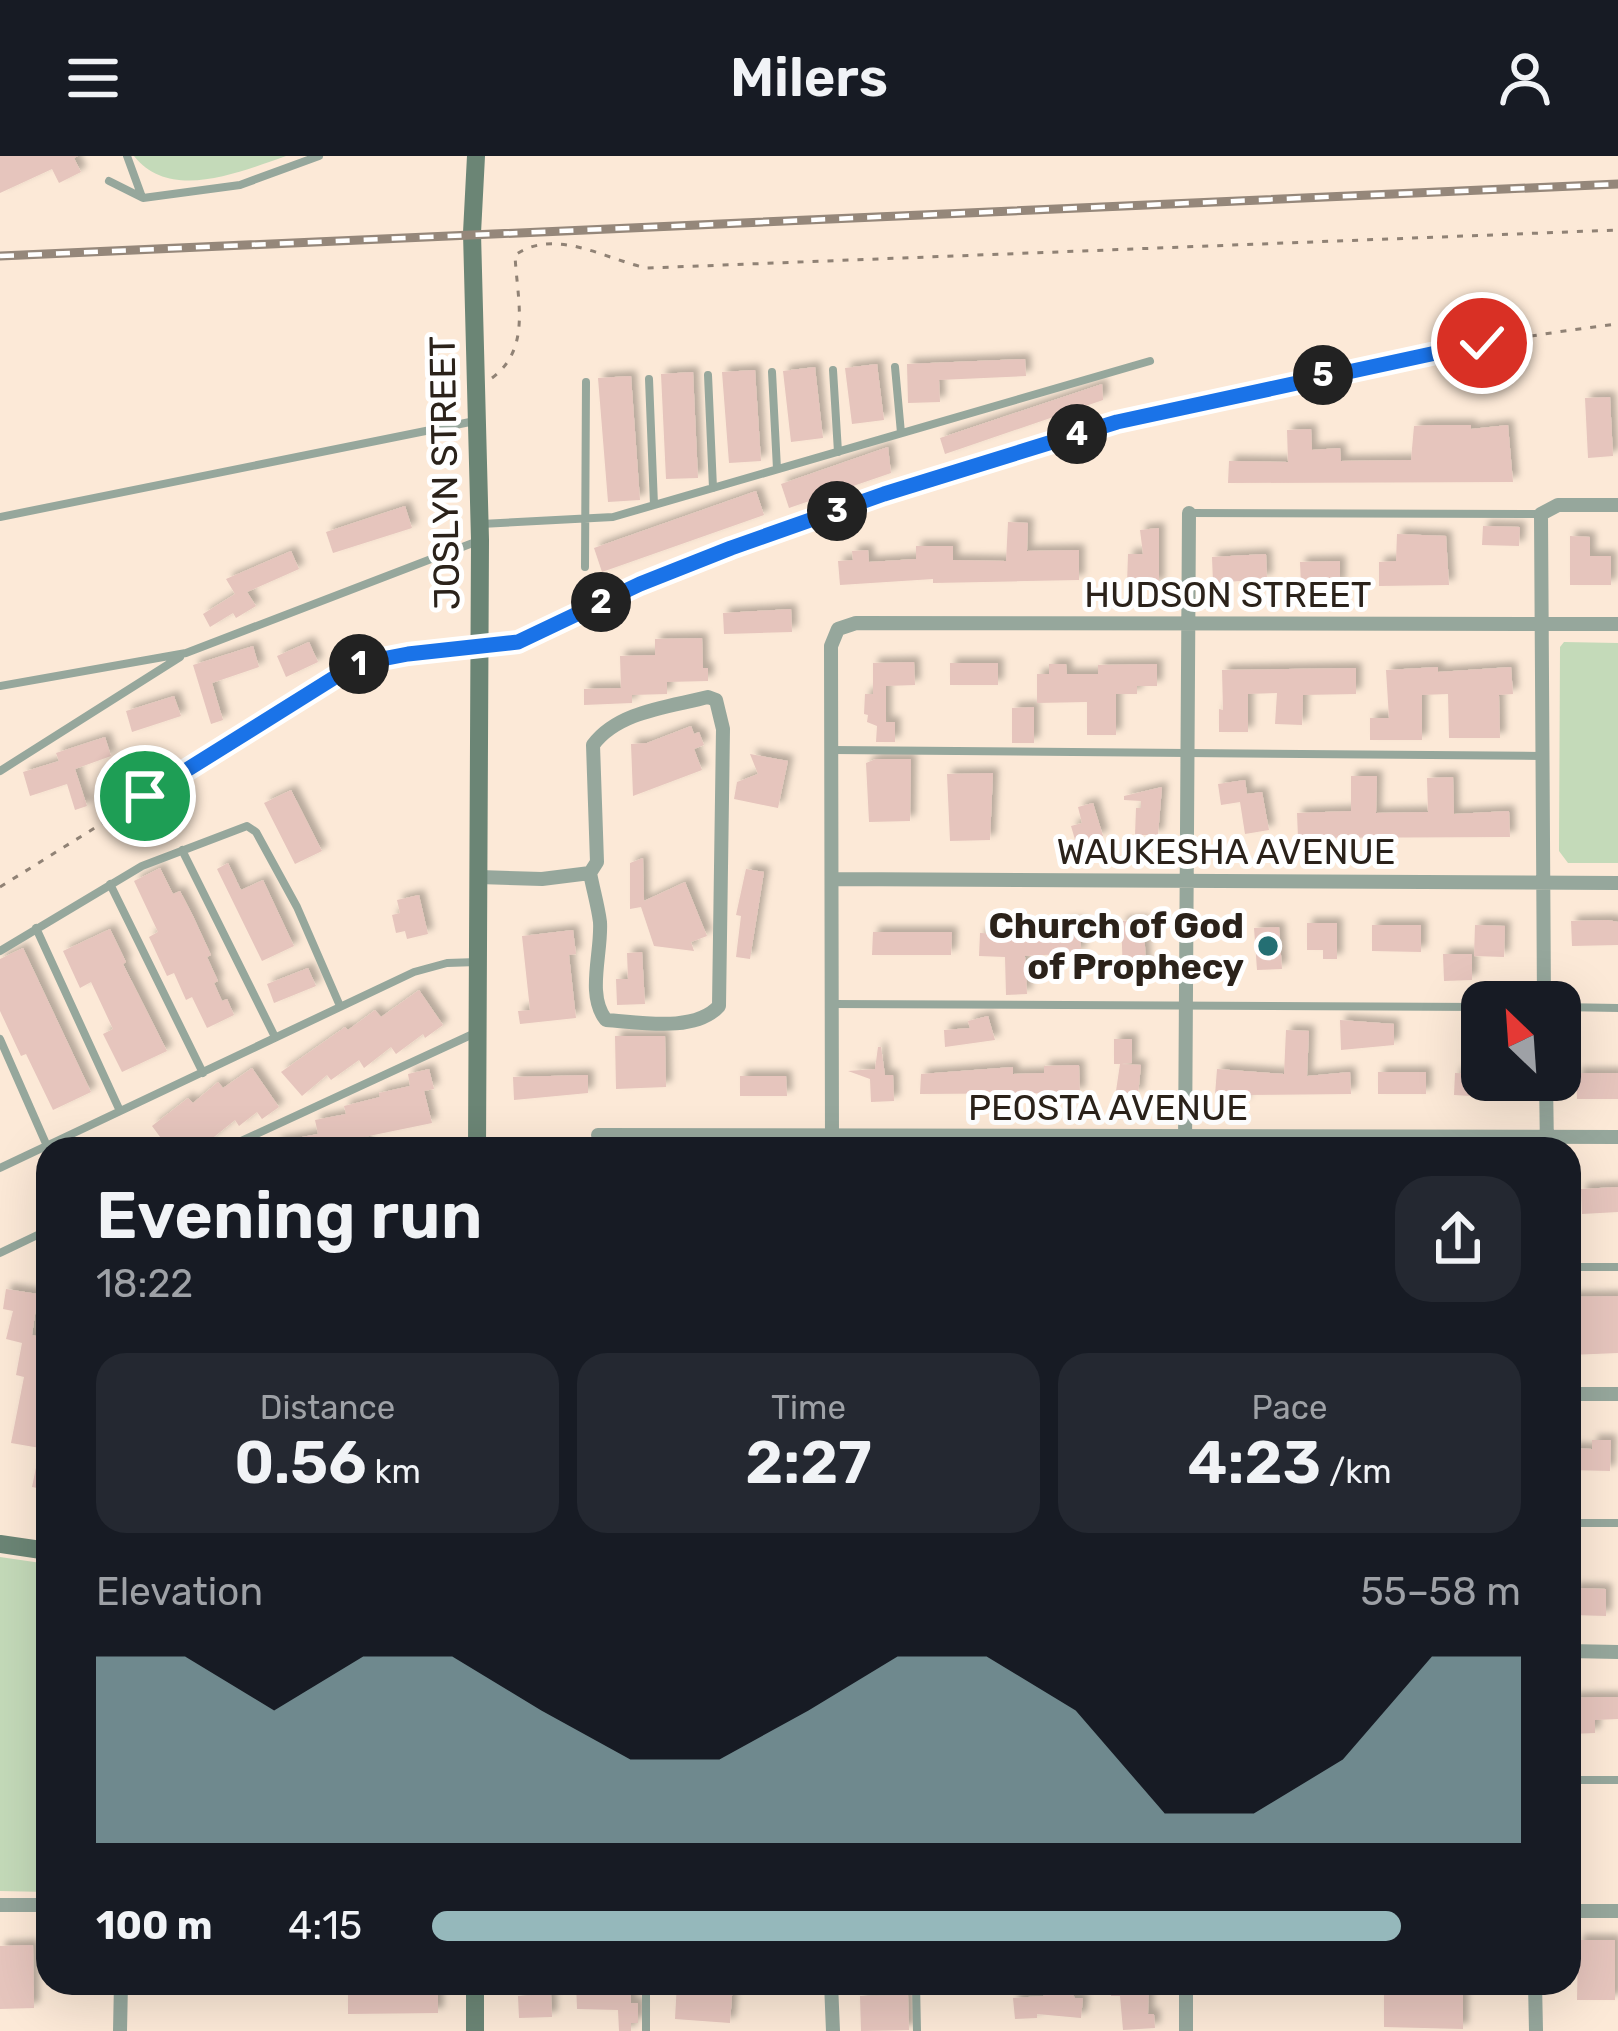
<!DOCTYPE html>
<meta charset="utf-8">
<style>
:root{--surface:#171b24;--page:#242831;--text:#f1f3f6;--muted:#9ea1a6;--accent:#95b8bb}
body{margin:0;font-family:Rubik,sans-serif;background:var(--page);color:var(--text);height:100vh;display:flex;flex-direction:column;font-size:45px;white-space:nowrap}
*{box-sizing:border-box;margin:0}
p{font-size:39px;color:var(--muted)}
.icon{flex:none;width:66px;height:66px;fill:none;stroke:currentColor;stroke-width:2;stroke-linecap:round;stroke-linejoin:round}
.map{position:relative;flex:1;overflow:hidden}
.sheet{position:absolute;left:36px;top:981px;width:1545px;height:858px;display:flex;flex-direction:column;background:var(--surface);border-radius:36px;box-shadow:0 12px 48px #0002}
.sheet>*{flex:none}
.needle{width:78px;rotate:335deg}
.tools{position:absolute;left:1461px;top:825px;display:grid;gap:24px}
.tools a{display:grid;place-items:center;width:120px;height:120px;border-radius:24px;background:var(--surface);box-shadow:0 12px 48px #0002;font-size:60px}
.pin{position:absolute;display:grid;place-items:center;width:102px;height:102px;color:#fff;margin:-51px;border:6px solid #fff;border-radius:50%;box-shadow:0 3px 12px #0007}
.km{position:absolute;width:60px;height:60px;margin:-30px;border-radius:50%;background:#222;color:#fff;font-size:33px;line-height:60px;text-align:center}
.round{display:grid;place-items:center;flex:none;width:126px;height:126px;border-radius:36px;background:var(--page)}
.head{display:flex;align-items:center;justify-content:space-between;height:204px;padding:0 60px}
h1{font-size:66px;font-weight:600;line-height:90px}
.metrics{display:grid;grid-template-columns:repeat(3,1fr);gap:18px;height:204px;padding:12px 60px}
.metrics div{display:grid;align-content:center;border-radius:30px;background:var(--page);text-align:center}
.metrics b{font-size:60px;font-weight:600}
.metrics small{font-size:33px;font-weight:400}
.metrics p{font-size:33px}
.chart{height:336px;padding:24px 60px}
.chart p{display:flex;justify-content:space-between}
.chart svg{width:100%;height:216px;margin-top:12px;fill:var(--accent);opacity:.7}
ul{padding:0 60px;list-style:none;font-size:39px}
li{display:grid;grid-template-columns:192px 144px 1fr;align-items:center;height:90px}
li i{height:30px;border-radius:15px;background:var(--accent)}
header{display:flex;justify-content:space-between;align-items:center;height:156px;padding:0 60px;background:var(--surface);font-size:54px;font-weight:600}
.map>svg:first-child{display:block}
.green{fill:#c4dab9}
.building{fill:#e6c5bd;filter:url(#shadow)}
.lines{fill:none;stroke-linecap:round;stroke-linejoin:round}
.path{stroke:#908275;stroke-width:3;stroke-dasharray:6 9;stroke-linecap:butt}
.lane{stroke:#96a79c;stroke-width:8}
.street{stroke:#96a79c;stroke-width:14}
.secondary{stroke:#6b8575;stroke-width:18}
.rail-casing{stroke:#95877a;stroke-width:9}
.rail{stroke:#fff;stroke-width:4.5;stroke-dasharray:14;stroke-linecap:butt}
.route-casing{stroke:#fff;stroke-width:24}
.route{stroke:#1a73e8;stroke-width:15}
.poi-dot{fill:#246f73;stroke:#fff;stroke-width:4.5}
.labels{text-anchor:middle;stroke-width:10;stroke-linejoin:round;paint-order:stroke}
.street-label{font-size:36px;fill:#2b221a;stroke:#fff}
.poi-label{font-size:36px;font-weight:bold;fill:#2b221a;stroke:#fff;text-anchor:end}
</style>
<header><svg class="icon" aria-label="menu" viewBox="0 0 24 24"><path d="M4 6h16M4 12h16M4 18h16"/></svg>Milers<svg class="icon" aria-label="person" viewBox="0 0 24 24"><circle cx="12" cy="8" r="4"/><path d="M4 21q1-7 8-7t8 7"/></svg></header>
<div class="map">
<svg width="1618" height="1875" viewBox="0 0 1618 1875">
<defs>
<filter id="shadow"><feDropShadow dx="5.5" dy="-5.5" stdDeviation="3" flood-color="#0004"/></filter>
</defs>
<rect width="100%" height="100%" fill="#fce9d7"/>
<path class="green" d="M134 0H286C240 16 170 46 134 0Z
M1564 486 1618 487V707H1568L1559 695 1560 491Z
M0 1401 48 1408V1736L0 1735Z"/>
<path class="building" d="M0 0H78L74 2 81 16 59 27 52 13 0 37Z
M1025 203 1026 220 939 224 940 246 908 247 907 208Z
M877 208 884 264 852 268 845 212Z
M815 211 823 282 791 286 783 215Z
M755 214 761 305 729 307 722 216Z
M693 216 698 322 666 323 661 218Z
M631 220 640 344 608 346 598 222Z
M1102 228 1103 244 945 298 940 282Z
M1610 241 1613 300 1588 302 1585 242Z
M1432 269H1471V273L1508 269 1513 326 1228 327 1229 305 1288 306 1287 274 1311 273 1312 294 1340 292 1341 305 1411 304 1414 270Z
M888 291 891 317 789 352 781 328Z
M756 335 764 359 602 416 594 392Z
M405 350 412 372 333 397 326 376Z
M1008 366 1028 367 1027 395 1079 394V424L933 427V423L840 429 838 405 853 404 852 395 868 394 869 406 916 403V390H953V404L1006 405Z
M1483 370 1520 371 1519 390 1482 389Z
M1159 372V429L1127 428 1128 398H1143L1140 374Z
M1397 378 1446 380 1449 429 1379 430V406L1396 405Z
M1570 380 1590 381V400H1611V429H1570Z
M291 395 299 413 247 436 256 450 236 462 233 457 210 471 203 458 235 438 226 423Z
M1266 398 1267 423 1213 427 1212 401Z
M1340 405V429L1301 430 1300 406Z
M791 453 792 476 724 478 723 457Z
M702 482 703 512H708V525L667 526V538L632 539V547L584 549V533L621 532 620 500 655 499V483Z
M309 486 318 506 286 521 277 500Z
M253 490 259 511 212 527 223 564 211 568 193 509Z
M914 506 915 529 886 530V566H895V586H876L877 570 867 566 868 559 864 558 865 538H873V507Z
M950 507H998V529H950Z
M1049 508H1066L1067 518H1098V509L1157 508V530H1137V538H1116V579H1087V546L1037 547V518H1049Z
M1438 511V516L1511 511 1513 538 1499 539 1500 582H1449L1448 538 1422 539V584H1370V562H1389L1386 514Z
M1356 512V538L1303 539 1302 569 1275 568 1277 537 1248 538V576H1219V553L1223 554 1222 514Z
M174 540 181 560 132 576 126 555Z
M1034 551V587H1012V552Z
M691 570 694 578 699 576 704 589 694 593 702 614 633 640 631 588 647 587Z
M105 581 111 600 75 613 87 650 75 654 67 628 30 640 23 616 59 605 56 597Z
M750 598 788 605 778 652 734 643 737 626 758 618Z
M876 603H911L910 665 869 666 866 607Z
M993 617 990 684 950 685 947 618Z
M1351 620H1377L1376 657 1428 656 1427 622 1453 621 1454 658 1509 655 1510 681 1298 682 1297 657 1351 655Z
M1245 624 1247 638 1262 636 1269 674 1245 678 1240 646 1221 649 1218 628Z
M1162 631 1158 679H1135L1136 652H1141V645L1124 644V640Z
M291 634 322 695 295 708 264 647Z
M1093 647 1103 680 1076 687 1071 670 1082 667 1078 651Z
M643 702 644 745 685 726 707 780 691 786 694 795 654 790 641 751 630 753V707Z
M228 707 241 734 263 724 294 790 262 805 217 713Z
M160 712 173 738 180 735 193 760 211 799 207 801 218 825 214 827 222 845 227 843 234 859 207 872 192 841 186 844 174 817 167 820 149 781 158 776 134 725Z
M746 713 764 716 750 803 736 801 741 760 736 759Z
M419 739 428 778 407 783 405 775 396 777 392 759 400 757 397 744Z
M1144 764 1146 816 1123 817 1121 765Z
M1608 764 1618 766V789L1572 790 1571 765Z
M1080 766 1081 797 1025 800 1027 838 1006 839 1005 801 979 800 980 777 1034 779V775L1062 774V767Z
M1307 767H1337V803H1323V794H1307Z
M1372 769H1421V796L1372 795Z
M1475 769 1505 770 1504 801 1474 800Z
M1279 771 1282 813 1257 814 1254 772Z
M110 773 126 806 123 808 167 895 122 916 103 878 113 873 91 826 80 832 63 795Z
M573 774 576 798 569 799 576 862 520 868 518 855 530 854 522 780Z
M873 776H952L951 799H872Z
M23 792 91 936 53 954 26 898 21 900 0 855V803Z
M642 796 645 848 617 849 616 823H628L627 797Z
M1443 798H1472V824L1444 825Z
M308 812 316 830 274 847 267 828Z
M419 834 443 869 425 882 423 878 396 898 391 891 364 912 359 904 331 924 327 919 302 940 281 916 345 871 348 874 375 854 381 861Z
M988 860 995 884 945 891 944 874 970 872 968 865Z
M1340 864 1394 868V889L1341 894Z
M1286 874 1309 875 1307 920 1350 916 1351 938 1245 939V947L1230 946 1231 940 1215 939 1217 913 1284 918Z
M615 880H665L666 931 616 933Z
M1114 883H1132V907L1121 908 1141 909 1138 939 1116 935 1120 908H1114Z
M878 891H881L885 919H893L894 945 871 946 870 923 848 915 875 913Z
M1079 909 1080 937 920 938 921 918 1013 911V918L1044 917V910Z
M252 912 279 951 262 963 257 956 239 970 235 964 199 993H169L152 970 188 942 193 947 218 926 223 932Z
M429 913 434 933 424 935 432 967 364 981 367 993H277L276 986 318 978 315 964 346 958 344 950 380 941 379 937 410 930 408 918Z
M1378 916H1426V938H1378Z
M1455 917 1482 918V924H1490L1489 941 1454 939Z
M1576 917H1618V943H1577Z
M588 919V937L514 944 513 921Z
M740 920H786L787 940H740Z
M1618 1031V1056L1582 1058 1581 1033Z
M6 1133 38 1138 32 1179 48 1183 42 1215 48 1216V1334L32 1331 40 1292 11 1287 24 1221 16 1219 22 1187 6 1183 13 1155 3 1153Z
M1618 1140V1197L1570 1199 1569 1141Z
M1592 1284H1611L1610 1315 1570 1314 1571 1292 1592 1293Z
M1573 1432 1606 1433V1460L1572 1459Z
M1595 1541H1618V1563L1595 1564V1577L1572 1578V1542Z
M1578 1784H1615V1844H1577Z
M33 1789 34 1852 0 1853V1790Z
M348 1827H438V1857L348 1858Z
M576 1827H631V1847H638V1867H631V1875H619L618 1854 577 1853Z
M677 1827H733L730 1867 675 1863Z
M1034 1827H1065L1075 1842H1083L1081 1862 1037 1858V1862L1015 1863 1013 1842 1044 1840Z
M1111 1827H1149L1148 1858H1154L1155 1872 1123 1874 1120 1840H1111Z
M1384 1827 1463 1831V1873L1384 1871Z
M551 1838 552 1861 519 1862 518 1840Z
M908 1839 909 1874 861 1875 860 1840Z"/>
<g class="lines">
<path class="path" d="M492 222C532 192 517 144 515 99 556 71 604 103 647 112L1618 74
M500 489 518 486C754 369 1011 289 1268 231 1384 206 1500 182 1618 168
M0 731 356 509 461 491"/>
<path class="lane" d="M127 0 142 41
M109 25 143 42 240 29 319 0
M895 211 901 277
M833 214 838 296
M772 216 777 313
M708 219 713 332
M649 223 654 349
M1189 357 1540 358
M0 361 475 265
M481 368 613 361 1150 205
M585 411 586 226
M0 530 186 497 478 385
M833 594 1541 600
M0 615 180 501
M182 694 275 881
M110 728 203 917
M36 772 120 955
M0 795 142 710 247 670 256 676 297 751 340 850
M832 848 1482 851
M1560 851 1618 852
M0 883 47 990
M224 993 473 878
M0 1012 414 816 447 807 477 806
M0 1097 48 1074
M1569 1111H1618
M1569 1367H1618
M1569 1624H1618
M916 1827 917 1875
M646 1875V1827"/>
<path class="street" d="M708 541 716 544 723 573 719 850C695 877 639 866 606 864 586 839 602 797 600 766 598 750 593 733 590 717L597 706 593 589C618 555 670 551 708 541Z
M479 721 542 723 590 717
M833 723 1618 727
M1544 846 1541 358 1558 349H1618
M1546 924 1547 993
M598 979 1618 981
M832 993 831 490 838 473 856 467 1618 468
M1185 993 1189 357
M1569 1238H1618
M1569 1495 1618 1496
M0 1749H48
M1569 1755H1618
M831 1827 833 1875
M1535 1827 1536 1875
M120 1875 121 1827
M1186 1875V1827"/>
<path class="secondary" d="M476 0 472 77 480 384 477 993
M0 1388 48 1395
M475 1875V1827"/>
<defs>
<path id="rail" d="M0 100 1618 28"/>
</defs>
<use href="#rail" class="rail-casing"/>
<use href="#rail" class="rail"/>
</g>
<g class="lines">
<defs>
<path id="route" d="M145 640 356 508 408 498 518 486 640 428 731 392 884 338 1117 266 1482 187"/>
</defs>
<use href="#route" class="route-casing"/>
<use href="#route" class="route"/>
</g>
<circle class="poi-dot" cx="1268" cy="790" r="12"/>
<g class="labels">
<g class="street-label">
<text transform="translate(444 317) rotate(-91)" y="13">JOSLYN STREET</text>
<text x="1228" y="451">HUDSON STREET</text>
<text x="1226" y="708">WAUKESHA AVENUE</text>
<text x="1108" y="964">PEOSTA AVENUE</text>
</g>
<g class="poi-label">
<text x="1244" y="782">Church of God<tspan x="1244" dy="41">of Prophecy</tspan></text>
</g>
</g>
</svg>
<div class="tools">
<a><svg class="needle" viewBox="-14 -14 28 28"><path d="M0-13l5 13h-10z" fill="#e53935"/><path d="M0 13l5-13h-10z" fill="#9ea1a6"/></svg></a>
</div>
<div class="pin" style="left:145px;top:640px;background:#1e9e55"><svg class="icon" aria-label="arrive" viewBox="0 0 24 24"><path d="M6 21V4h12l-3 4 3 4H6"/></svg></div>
<div class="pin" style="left:1482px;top:187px;background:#d93025"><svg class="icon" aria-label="check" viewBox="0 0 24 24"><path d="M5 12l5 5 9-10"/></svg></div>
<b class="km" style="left:359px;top:508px">1</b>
<b class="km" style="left:601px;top:446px">2</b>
<b class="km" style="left:837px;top:355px">3</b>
<b class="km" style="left:1077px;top:278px">4</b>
<b class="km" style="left:1323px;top:219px">5</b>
<section class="sheet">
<div class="head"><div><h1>Evening run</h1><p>18:22</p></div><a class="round"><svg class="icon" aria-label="share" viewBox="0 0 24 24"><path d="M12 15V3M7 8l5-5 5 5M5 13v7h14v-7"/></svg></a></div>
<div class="metrics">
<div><p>Distance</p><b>0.56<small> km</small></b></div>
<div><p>Time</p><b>2:27</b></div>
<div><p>Pace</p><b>4:23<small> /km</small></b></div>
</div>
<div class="chart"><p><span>Elevation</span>55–58 m</p>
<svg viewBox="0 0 160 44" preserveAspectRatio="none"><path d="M0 44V6L10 6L20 17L30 6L40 6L50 17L60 27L70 27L80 17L90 6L100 6L110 17L120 38L130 38L140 27L150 6L160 6V44z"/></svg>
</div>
<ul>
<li><b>100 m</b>4:15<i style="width:89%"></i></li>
</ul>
</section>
</div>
